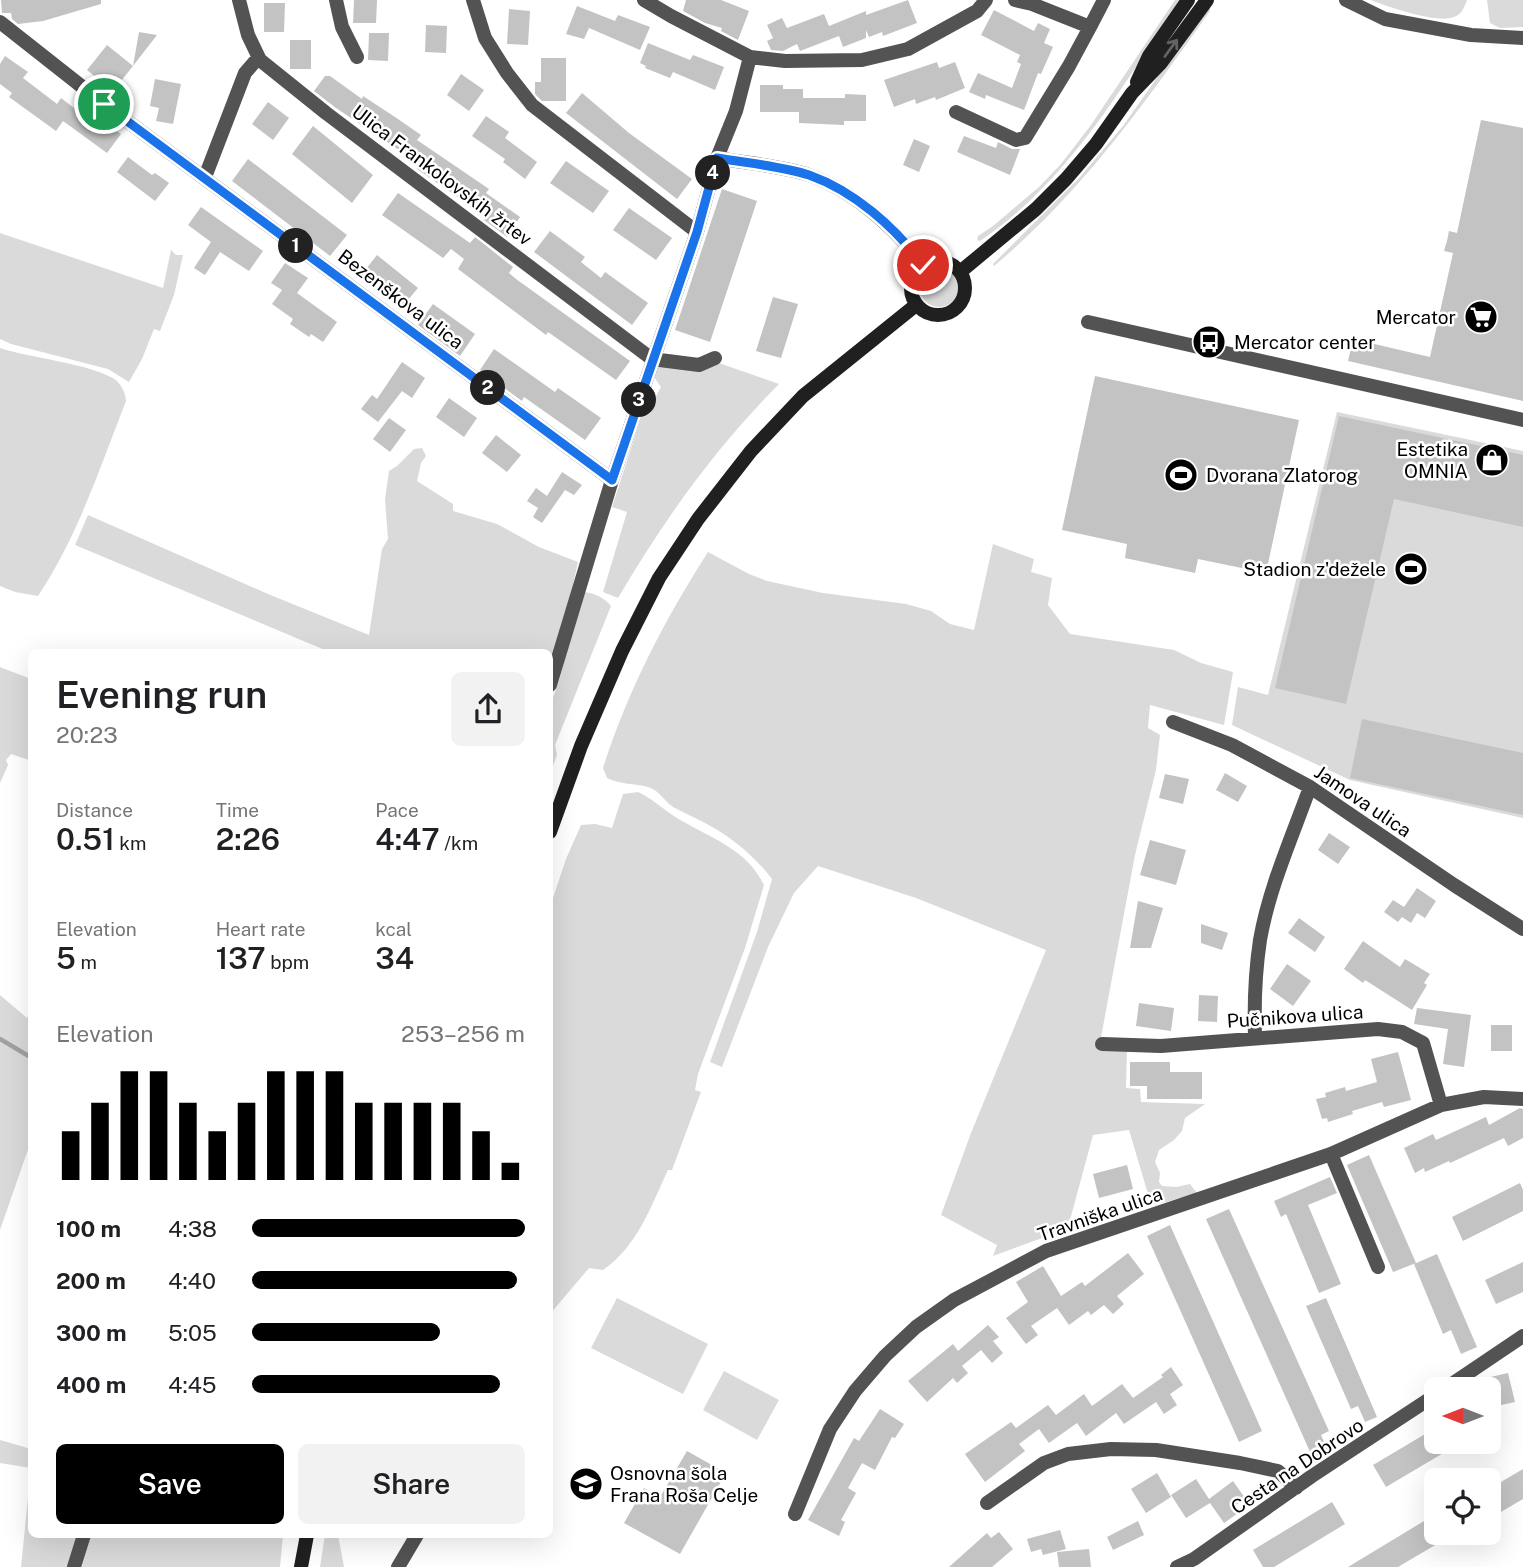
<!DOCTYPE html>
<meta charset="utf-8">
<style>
:root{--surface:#fff;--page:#f2f2f2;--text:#202124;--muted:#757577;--accent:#000}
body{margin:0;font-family:"Public Sans",sans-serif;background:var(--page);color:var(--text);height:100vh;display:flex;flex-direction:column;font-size:26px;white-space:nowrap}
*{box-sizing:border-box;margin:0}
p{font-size:23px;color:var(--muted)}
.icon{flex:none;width:38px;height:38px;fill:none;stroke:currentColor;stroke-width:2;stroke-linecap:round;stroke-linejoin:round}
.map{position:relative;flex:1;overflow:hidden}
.side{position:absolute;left:28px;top:649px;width:525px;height:889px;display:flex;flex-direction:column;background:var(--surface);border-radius:10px;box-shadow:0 7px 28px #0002}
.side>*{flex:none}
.needle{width:46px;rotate:270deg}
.controls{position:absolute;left:1424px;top:1377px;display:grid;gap:14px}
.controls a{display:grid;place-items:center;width:77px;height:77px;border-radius:10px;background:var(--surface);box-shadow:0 7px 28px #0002;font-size:35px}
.pin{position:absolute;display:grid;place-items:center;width:60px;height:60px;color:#fff;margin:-30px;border:4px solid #fff;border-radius:50%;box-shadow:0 2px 7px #0007}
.km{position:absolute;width:35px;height:35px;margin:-18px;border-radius:50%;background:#222;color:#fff;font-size:19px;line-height:35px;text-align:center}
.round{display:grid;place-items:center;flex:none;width:74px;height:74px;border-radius:10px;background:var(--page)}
.headline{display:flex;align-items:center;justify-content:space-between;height:119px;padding:0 28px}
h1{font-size:38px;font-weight:600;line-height:52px}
.stats{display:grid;grid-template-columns:repeat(3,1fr);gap:10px;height:119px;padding:7px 28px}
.stats div{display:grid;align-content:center}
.stats b{font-size:30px;font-weight:600}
.stats small{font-size:19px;font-weight:400}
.stats p{font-size:19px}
.chart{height:196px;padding:14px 28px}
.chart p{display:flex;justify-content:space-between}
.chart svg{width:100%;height:126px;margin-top:7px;stroke:var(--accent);stroke-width:6}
.button{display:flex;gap:14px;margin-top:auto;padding:14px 28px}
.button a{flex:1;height:80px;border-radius:10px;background:var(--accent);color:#fff;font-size:28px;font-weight:600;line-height:80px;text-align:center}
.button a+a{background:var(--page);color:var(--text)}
ul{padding:0 28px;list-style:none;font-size:23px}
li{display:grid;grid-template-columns:112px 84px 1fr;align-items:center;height:52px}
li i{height:18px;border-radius:9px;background:var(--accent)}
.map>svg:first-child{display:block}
.green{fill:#dadada}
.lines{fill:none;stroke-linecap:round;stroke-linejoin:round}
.stream{stroke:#a1a1a1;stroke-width:4.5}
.building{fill:#c3c3c3}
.street{stroke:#535353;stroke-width:14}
.secondary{stroke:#202020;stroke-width:14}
.oneway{stroke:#636363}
.route-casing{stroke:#fff;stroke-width:14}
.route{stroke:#1a73e8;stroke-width:9}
.labels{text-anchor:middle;stroke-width:5;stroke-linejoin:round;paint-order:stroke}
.street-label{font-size:19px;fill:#000;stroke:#fff}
.poi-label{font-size:19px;fill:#000;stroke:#fff;text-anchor:end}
</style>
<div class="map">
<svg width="1523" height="1567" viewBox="0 0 1523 1567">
<rect width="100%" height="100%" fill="#fff"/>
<path class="green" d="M1175 0H1181C1121 87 1070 180 980 241L977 240 978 236 993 226 1039 187 1061 164 1091 125Z
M1371 0H1467C1464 8 1462 14 1454 17 1437 24 1389 7 1371 0Z
M1487 0H1523V27L1500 28 1490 23Z
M1207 6 1210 7V11C1145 103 1081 193 994 266L993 264 1080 177 1123 126Z
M0 233 163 288 171 250 176 255H183L174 295 160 331 154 329 142 359 129 382 108 369 11 344 0 339Z
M920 288a19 19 0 1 1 38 0a19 19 0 1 1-38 0Z
M0 348C34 359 82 362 113 378 120 382 126 393 126 401 100 467 78 536 38 596L15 592 0 586Z
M716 362 779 384C715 448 664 520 618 598L603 592 627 512 612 507 648 396 654 400 661 387 654 377 658 367Z
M1337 412 1523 451V818L1350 780 1232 725 1238 687 1268 695Z
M422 448 426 456 421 463 417 481 453 504V511L497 524 539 547 578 562 567 611 550 669V653H332L75 545 88 515 268 594 369 635 382 549 388 539 385 499 389 471 397 466 414 449Z
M993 544 1034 559 1031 572 1052 578 1048 605 1070 634 1174 650 1201 663 1233 672 1224 725 1150 705 1148 728 1160 735 1156 770 1135 855 1099 1048 1127 1049 1126 1088 1140 1089 1141 1102 1205 1104 1185 1118 1182 1131 1174 1140 1159 1150 1155 1162 1160 1173 1159 1182 1162 1186 1176 1187 1190 1184 1197 1193 1159 1204H1151L1129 1130 1093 1135 1070 1220 1042 1238 993 1256 997 1245 941 1215 971 1133 1046 950 916 898 818 866 794 893 768 947 722 1067 710 1062 757 932 772 879C754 856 733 838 707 824 696 818 684 813 673 807 664 801 659 790 648 787 634 783 621 785 607 778L603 768C628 690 664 621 708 552L749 574 767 581 823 593 906 604 931 611 950 624 974 630Z
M583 592C594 593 604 597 611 606L555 745 557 755 550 774V706L559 681Z
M0 667 31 679 32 761 11 754 6 760 8 765 0 783Z
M638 792C655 800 667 813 684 822 715 840 747 850 764 885L745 948 698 1074 695 1090 701 1092 672 1170H668C651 1206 637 1247 603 1270L589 1268 550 1314V907L566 859 581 825 595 824 612 828 623 794Z
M0 995 27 1018 31 1006V1141L0 1230Z
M617 1298 708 1344 683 1394 591 1348Z
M724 1371 779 1400 757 1440 703 1410Z
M0 1440 31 1449 32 1535H77L69 1567H21L31 1468 0 1463Z
M91 1535H283L280 1567H82Z
M325 1535H338L344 1567H320Z"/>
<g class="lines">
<path class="stream" d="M0 1039 32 1058"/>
</g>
<path class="building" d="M1 0H101V4L43 21 18 24 12 19 11 13H2Z
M354 0H377L376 23H353Z
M686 0H721L749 11 738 40 721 31 722 28 705 23 683 11Z
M908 0 917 23 883 36 882 32 869 37 866 30V38L843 47 839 36 800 51 797 44 783 51 771 50 767 41 773 38 767 25 782 18 787 28 824 14 829 26 866 11V15Z
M264 3H285L284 32H264Z
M577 6 615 21 618 15 650 27 640 50 589 28 584 39 566 34Z
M509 9 530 11 528 45 507 44Z
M994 10 1034 31 1038 23 1050 29 1044 43 1053 47 1041 74 1038 73 1024 110 986 95 985 99 969 92 978 73 1012 88 1021 64 1017 62 1020 55 981 35Z
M426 25 447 26 446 53 425 52Z
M139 32 157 35 133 66Z
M369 33H389L388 61 368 60Z
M290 40H311V69H290Z
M648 43 690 60 693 55 724 67 715 90 673 72 670 78 645 68 646 66 640 63Z
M107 45 133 66 113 91 87 70Z
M5 56 28 72 23 78 57 104 61 98 91 121 95 116 121 134 107 153 63 121 56 131 9 97 12 93 0 84V64Z
M541 58H566V101H542L535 94V82H541Z
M937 62 939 68 955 62 965 88 936 100 935 97 916 104 915 99 894 107 884 80Z
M461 74 484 90 469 111 447 95Z
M325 76H330L362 99 363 96 398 119 421 135 417 140 489 189 486 193 520 217 507 237 484 220 487 217 417 169 420 164 336 108 314 91Z
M155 79 181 84 173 124 156 121 159 108 150 106Z
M760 85H783V89H803V98H845V94L866 95V121H844V125L799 123V112H760Z
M582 93 629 133 692 179 677 199 566 113Z
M268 102 289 118 273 140 252 124Z
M486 116 509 132 505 138 537 162 525 179 503 162 505 159 472 136Z
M1481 120 1523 128V401L1348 361 1353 339 1430 357 1453 253 1444 251 1447 241 1449 231 1457 233Z
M313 126 373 175 352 203 292 154Z
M964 136 996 148 998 142 1012 149H1020L1010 175 957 152Z
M914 139 930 146 919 172 903 165Z
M128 157 152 175 155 173 169 183 155 201 117 172Z
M248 159 347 235 330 256 232 181Z
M566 161 609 191 593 213 550 183Z
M722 189 757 201 710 342 675 330Z
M398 193 470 243 475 237 513 267 509 273 516 279 630 361 616 380 548 332 546 335 458 269 464 259 451 249 443 258 382 215Z
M201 207 263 251 249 271 220 252 205 275 194 268 211 242 188 225Z
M629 208 672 238 656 260 613 230Z
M550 231 585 257 581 262 601 278 605 272 648 303 632 325 534 252Z
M377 255 418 288 402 307 362 274Z
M285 263 308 278 297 293 337 322 323 342 311 334 309 337 290 324 293 319 272 304 282 290 271 283Z
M773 297 798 304 781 358 756 351Z
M433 304 475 334 460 356 418 325Z
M494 349 555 392 558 388 601 418 585 440 524 397 522 401 480 370Z
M402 362 425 378 412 398 402 391 378 422 361 409 372 395 377 399Z
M1095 376 1299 420 1266 573 1198 559 1195 573 1125 558 1127 544 1062 530Z
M449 398 477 418 464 437 436 417Z
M1339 416 1523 455V527L1394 499 1346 704 1275 688Z
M389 418 406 430 390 452 373 439Z
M496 435 521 455 507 472 482 453Z
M562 472 582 485 574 495 565 490 542 523 533 517 538 508 527 501 536 488 547 496Z
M1362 719 1523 753V815L1350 778Z
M1225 773 1247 786 1238 802 1216 790Z
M1165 774 1189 779 1183 804 1159 798Z
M1329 833 1350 847 1338 864 1318 850Z
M1150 840 1186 850 1176 885 1140 875Z
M1417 888 1436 901 1425 918 1417 913 1411 923 1402 917 1398 922 1384 912 1393 900 1404 907Z
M1138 901 1163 908 1151 948H1130Z
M1299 918 1325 937 1315 952 1288 933Z
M1201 924 1228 933 1222 950 1201 943Z
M1363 941 1400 967 1405 959 1430 974 1424 983 1427 985 1412 1010 1365 980 1363 983 1344 969Z
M1287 964 1311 981 1293 1006 1270 989Z
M1199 995 1218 996 1217 1022 1198 1021Z
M1139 1003 1174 1008 1171 1031 1136 1026Z
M1417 1008 1471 1015 1464 1067 1443 1064 1448 1029 1414 1024Z
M1491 1025H1512V1051H1491Z
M1398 1052 1411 1100 1384 1107 1382 1102 1352 1111 1353 1114 1328 1122 1327 1118 1322 1119 1316 1099 1326 1097 1325 1093 1345 1087 1346 1091 1377 1082 1371 1059Z
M1130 1062H1170V1072H1202V1099H1147V1086H1130Z
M1520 1108 1523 1109V1138L1508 1146 1504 1138 1450 1163 1449 1161 1425 1172 1424 1168 1415 1173 1404 1148 1433 1134 1436 1140 1486 1117 1489 1125Z
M1369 1155 1416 1263 1393 1272 1347 1165Z
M1127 1165 1133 1189 1099 1198 1093 1174Z
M1330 1177 1337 1193 1308 1205 1341 1284 1319 1293 1286 1214 1281 1217 1274 1201Z
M1520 1183 1523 1190V1211L1463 1241 1452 1217Z
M1229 1209 1329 1431 1321 1435 1329 1453 1315 1463 1206 1219Z
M1170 1225 1262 1431 1239 1442 1147 1236Z
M1128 1253 1144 1274 1117 1296 1124 1304 1113 1314 1104 1305 1091 1315 1088 1311 1069 1325 1057 1308 1031 1326 1038 1335 1026 1344 1006 1318 1028 1302 1016 1282 1043 1266 1061 1296 1082 1282 1085 1286Z
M1437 1254 1477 1347 1461 1354 1451 1330 1443 1334 1414 1264Z
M1523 1262V1292L1496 1304 1485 1280Z
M1326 1298 1377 1417 1365 1422 1358 1406 1351 1409 1306 1306Z
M988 1325 999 1337 993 1341 1003 1353 992 1363 981 1350 962 1366 968 1373 957 1383 953 1378 927 1402 908 1381 953 1344 958 1351Z
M1171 1367 1183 1385 1170 1394 1177 1405 1164 1414 1156 1402 1124 1424 1116 1413 1086 1436 1077 1423 1049 1443 1039 1429 1019 1444 1025 1451 985 1482 965 1454 1011 1422 1016 1428 1048 1405 1056 1415 1084 1394 1092 1406 1122 1384 1133 1398 1163 1377 1161 1375Z
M1508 1373 1515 1402 1492 1407 1486 1378Z
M880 1409 904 1424 895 1438 892 1437 875 1470 862 1463 848 1488 856 1493 841 1520 845 1522 839 1536 808 1520 854 1438 859 1441Z
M1437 1427V1442H1462L1386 1487 1373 1465Z
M687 1451 726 1473 680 1554 624 1523 644 1488 660 1497Z
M1523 1469V1499L1489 1519V1489Z
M1157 1473 1171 1497 1146 1513 1131 1489Z
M1196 1479 1209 1499 1233 1481 1245 1498 1236 1505 1241 1511 1224 1523 1210 1503 1186 1518 1171 1495Z
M1332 1502 1345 1524 1274 1567H1263L1253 1550Z
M1138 1521 1144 1535 1113 1550 1107 1537Z
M1424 1521 1437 1544 1398 1567H1348Z
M1060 1530 1066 1549 1043 1555 1041 1549 1031 1552 1027 1539Z
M999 1532 1013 1549 992 1567H949L987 1533 991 1538Z
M1089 1549 1091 1567H1059L1057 1552Z"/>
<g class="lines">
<path class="street" d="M239 0 248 35 260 60 326 113 652 359 699 365 715 358
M336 0 342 27 357 57
M473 0 485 38 507 73 532 105 697 232
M644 0 671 16 750 57
M1015 0 1032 4 1090 27 1104 0
M1346 0 1385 19 1471 35 1523 38
M0 22 104 104 612 480
M956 112 1016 140 1025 138 1069 66 1090 27
M205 177 245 73 258 58
M923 265C895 228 854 191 809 175 783 166 745 163 717 158L736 111 750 57 785 61 862 60 908 49 977 11 986 0
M1088 322 1523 420
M550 685 612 480 697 232 717 158
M1173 722 1232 745 1310 787 1454 885 1523 929
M1255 1037C1254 1005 1255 973 1260 940 1269 888 1292 837 1310 787
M1102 1044 1161 1046 1378 1029 1402 1032 1423 1043 1441 1105
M1331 1154 1378 1267
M1443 1390 1523 1336
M987 1503 1044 1463 1068 1454 1111 1449 1156 1450 1240 1463 1278 1471 1296 1488
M795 1514 830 1429 855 1391 885 1356 916 1327 954 1300 1046 1251 1331 1154 1441 1105 1484 1097 1523 1099
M74 1567 84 1535
M398 1567 417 1535
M1177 1567 1194 1559 1312 1476 1437 1394"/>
<path class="secondary" d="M1137 82 1149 56 1188 0
M911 288a27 27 0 1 1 54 0a27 27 0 1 1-54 0Z
M960 272 1036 209 1066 179 1096 144 1132 93 1160 64 1207 0
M550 832 581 746 622 651 659 578 698 519 751 451 803 396 916 305
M301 1567 307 1535"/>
</g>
<defs><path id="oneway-shaft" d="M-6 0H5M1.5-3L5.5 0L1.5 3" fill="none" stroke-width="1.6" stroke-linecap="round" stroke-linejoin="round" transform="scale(1.75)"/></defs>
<use class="oneway" href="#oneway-shaft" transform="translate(1171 48) rotate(-54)"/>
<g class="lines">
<defs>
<path id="route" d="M104 104 612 480 697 232 717 158C746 163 782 166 809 175 854 191 895 227 923 265"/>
</defs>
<use href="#route" class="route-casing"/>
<use href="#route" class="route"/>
</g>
<defs>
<symbol id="supermarket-disc" viewBox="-11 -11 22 22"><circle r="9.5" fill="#000" stroke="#fff"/><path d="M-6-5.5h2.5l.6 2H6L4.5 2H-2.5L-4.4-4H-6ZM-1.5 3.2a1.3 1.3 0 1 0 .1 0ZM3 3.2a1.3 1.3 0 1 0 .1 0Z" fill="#fff"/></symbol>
<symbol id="bus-disc" viewBox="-11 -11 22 22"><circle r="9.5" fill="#000" stroke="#fff"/><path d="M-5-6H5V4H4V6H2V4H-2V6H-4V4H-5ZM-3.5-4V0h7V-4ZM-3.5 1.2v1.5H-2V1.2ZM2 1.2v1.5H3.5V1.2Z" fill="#fff"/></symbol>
<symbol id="shop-disc" viewBox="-11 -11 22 22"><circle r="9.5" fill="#000" stroke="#fff"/><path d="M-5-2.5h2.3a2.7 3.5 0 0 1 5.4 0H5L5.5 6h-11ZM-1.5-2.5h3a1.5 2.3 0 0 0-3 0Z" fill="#fff"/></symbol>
<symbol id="stadium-disc" viewBox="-11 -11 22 22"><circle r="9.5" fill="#000" stroke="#fff"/><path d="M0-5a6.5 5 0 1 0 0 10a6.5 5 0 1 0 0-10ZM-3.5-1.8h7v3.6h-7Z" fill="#fff"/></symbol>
<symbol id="school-disc" viewBox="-11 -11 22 22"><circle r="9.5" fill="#000" stroke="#fff"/><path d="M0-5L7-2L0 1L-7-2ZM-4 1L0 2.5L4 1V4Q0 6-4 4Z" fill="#fff"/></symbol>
</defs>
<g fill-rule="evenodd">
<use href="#supermarket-disc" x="1462" y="298" width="38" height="38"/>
<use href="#bus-disc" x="1190" y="323" width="38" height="38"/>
<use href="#shop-disc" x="1473" y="441" width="38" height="38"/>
<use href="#stadium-disc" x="1162" y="456" width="38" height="38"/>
<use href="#stadium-disc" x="1392" y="550" width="38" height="38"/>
<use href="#school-disc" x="567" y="1465" width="38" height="38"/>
</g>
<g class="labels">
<g class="street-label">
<text transform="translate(442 175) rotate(37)" y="7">Ulica Frankolovskih žrtev</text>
<text transform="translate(401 299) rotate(37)" y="7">Bezenškova ulica</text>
<text transform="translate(1363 801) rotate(34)" y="7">Jamova ulica</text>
<text transform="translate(1295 1016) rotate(-4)" y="7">Pučnikova ulica</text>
<text transform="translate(1100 1214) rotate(-19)" y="7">Travniška ulica</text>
<text transform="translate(1297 1466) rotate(-34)" y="7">Cesta na Dobrovo</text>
</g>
<g class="poi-label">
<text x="1456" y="324">Mercator</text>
<text x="1234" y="349" text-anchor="start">Mercator center</text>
<text x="1468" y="456">Estetika<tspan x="1468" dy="22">OMNIA</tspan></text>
<text x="1206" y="482" text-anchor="start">Dvorana Zlatorog</text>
<text x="1386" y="576">Stadion z'dežele</text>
<text x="610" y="1480" text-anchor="start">Osnovna šola<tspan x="610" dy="22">Frana Roša Celje</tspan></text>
</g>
</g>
</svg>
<div class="controls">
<a><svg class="needle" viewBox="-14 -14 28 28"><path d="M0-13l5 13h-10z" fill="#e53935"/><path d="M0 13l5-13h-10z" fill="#757577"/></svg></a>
<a><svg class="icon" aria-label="locate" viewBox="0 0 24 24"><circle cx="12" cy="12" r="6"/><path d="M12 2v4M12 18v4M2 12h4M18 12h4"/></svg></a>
</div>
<div class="pin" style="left:104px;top:104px;background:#1e9e55"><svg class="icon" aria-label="arrive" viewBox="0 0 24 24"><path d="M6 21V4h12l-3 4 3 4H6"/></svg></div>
<div class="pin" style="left:923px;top:265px;background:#d93025"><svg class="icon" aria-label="check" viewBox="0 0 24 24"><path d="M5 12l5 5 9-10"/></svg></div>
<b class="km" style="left:296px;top:246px">1</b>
<b class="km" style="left:488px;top:388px">2</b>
<b class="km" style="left:639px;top:400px">3</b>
<b class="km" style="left:713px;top:173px">4</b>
<section class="side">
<div class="headline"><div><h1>Evening run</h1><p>20:23</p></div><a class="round"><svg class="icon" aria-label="share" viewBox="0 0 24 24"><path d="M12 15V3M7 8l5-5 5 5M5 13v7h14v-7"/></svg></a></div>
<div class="stats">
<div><p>Distance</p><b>0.51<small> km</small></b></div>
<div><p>Time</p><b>2:26</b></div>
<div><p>Pace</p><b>4:47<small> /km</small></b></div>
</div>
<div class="stats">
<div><p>Elevation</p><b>5<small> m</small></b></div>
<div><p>Heart rate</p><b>137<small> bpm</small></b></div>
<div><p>kcal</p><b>34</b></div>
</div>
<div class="chart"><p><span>Elevation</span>253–256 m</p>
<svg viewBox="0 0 160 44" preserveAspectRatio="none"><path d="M5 44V27M15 44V17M25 44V6M35 44V6M45 44V17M55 44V27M65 44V17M75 44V6M85 44V6M95 44V6M105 44V17M115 44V17M125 44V17M135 44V17M145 44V27M155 44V38"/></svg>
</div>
<ul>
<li><b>100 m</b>4:38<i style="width:100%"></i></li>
<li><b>200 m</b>4:40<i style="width:97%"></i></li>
<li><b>300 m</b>5:05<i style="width:69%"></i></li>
<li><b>400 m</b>4:45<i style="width:91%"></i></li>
</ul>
<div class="button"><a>Save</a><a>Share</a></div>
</section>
</div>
